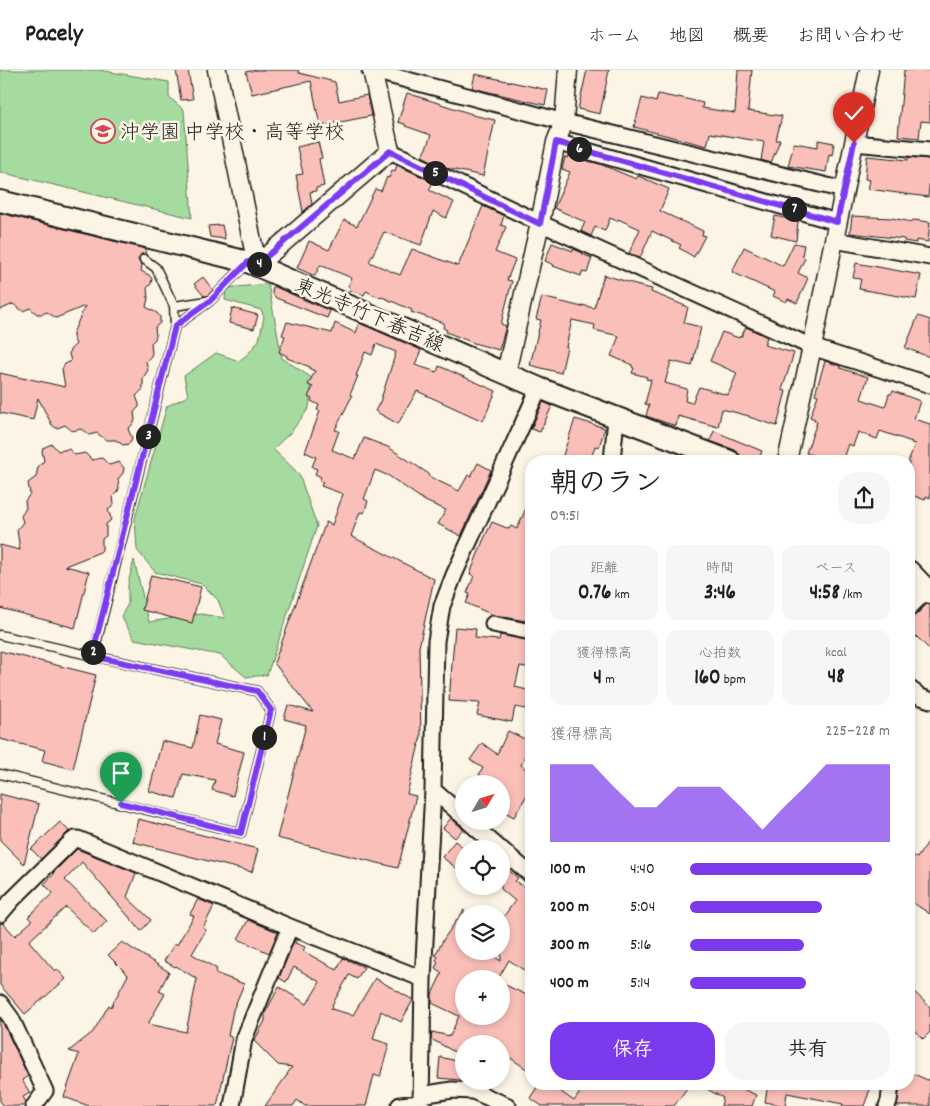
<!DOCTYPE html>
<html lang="ja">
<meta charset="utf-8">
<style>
:root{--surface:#fff;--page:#f6f6f6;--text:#202124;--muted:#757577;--line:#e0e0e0;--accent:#7c3aed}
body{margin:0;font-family:Dekko,"Klee One",sans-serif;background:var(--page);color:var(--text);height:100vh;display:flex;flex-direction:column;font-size:19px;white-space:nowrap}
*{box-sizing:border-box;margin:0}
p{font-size:16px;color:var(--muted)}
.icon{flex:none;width:28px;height:28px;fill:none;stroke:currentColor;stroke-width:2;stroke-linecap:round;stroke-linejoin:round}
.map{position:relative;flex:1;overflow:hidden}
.side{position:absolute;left:525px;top:385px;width:390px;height:635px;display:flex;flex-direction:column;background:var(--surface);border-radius:20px;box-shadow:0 2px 8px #0003}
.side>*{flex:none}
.needle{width:32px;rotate:52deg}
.tools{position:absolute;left:455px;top:705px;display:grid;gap:10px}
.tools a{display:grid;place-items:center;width:55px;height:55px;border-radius:50%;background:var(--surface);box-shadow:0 2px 8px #0003;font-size:25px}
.pin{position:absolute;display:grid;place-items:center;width:42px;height:42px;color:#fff;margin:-51px -21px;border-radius:50% 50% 50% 0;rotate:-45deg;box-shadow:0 0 5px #0007}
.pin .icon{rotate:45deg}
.km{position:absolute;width:25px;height:25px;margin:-12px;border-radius:50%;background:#222;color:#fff;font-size:14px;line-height:25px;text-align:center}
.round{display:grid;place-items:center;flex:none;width:52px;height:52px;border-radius:20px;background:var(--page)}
.head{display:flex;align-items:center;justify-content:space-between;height:85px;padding:0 25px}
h1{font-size:28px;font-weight:700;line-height:38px}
.figures{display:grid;grid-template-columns:repeat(3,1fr);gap:8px;height:85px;padding:5px 25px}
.figures div{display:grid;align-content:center;border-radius:12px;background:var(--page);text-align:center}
.figures b{font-size:21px;font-weight:700}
.figures small{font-size:14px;font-weight:400}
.figures p{font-size:14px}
.chart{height:140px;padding:10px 25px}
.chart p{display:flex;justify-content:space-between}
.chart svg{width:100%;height:90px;margin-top:5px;fill:var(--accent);opacity:.7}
.cta{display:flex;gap:10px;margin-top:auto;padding:10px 25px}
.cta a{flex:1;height:58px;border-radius:20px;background:var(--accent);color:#fff;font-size:20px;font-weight:700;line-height:58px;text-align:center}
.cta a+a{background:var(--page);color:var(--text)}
ul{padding:0 25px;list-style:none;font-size:16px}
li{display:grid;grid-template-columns:80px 60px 1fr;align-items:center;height:38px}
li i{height:12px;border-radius:6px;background:var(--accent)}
header{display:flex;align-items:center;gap:30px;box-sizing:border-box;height:70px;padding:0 25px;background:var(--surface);border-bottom:1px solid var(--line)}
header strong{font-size:24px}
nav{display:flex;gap:28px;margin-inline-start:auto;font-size:18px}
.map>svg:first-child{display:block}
.green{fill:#a6db9f;stroke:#617c5e}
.building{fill:#fbbfb9;stroke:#1c1c1c}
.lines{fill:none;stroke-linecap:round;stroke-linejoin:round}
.service-casing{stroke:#1c1c1c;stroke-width:11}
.minor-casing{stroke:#1c1c1c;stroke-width:19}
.tertiary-casing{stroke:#1c1c1c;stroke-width:21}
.secondary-casing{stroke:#1c1c1c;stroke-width:24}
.service{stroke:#fcf5e5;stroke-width:8}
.minor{stroke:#fcf5e5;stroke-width:15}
.tertiary{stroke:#fcf5e5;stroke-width:18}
.secondary{stroke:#fcf5e5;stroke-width:20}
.route-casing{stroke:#fff;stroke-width:10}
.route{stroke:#7c3aed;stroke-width:6}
.labels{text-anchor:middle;stroke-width:5;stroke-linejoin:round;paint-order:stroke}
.poi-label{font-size:20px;fill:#1c1c1c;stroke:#fcf5e5;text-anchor:start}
.street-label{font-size:20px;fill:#1c1c1c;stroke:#fcf5e5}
</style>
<header>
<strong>Pacely</strong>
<nav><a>ホーム</a><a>地図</a><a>概要</a><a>お問い合わせ</a></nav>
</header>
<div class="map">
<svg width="930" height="1036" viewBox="0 0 930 1036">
<rect width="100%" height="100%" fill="#fcf5e5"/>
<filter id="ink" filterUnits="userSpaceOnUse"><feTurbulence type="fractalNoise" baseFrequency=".02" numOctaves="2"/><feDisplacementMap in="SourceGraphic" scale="10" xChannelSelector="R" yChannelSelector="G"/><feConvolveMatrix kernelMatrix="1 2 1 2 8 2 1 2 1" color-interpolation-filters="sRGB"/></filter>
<g filter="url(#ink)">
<path class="green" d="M0 0H99L169 12V27L184 40 192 148 0 102Z
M268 214 282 288 312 308 309 338 291 362 273 379 299 404 317 456 267 605 246 607 220 585 134 569 121 546 128 534V514L134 490 149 552 201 544 225 548 218 530 202 514 155 502 137 480 135 448 167 336 188 326 184 306 216 283 239 291 249 283 259 270 264 247 261 240 225 230 226 218Z"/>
<path class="building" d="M176 0H188L193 29 181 30Z
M256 0H298L299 3 335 12 339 31 367 25 371 46 320 56 311 11 252 24 246 2Z
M587 0H609L600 44 578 39Z
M738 0H752L748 41 782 46 776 70H780L771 93 761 90 764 72 710 63 707 76 634 57 642 28 656 32 658 24 677 28 678 27 703 33 702 38 735 43Z
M904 0H930V52L921 51 919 68 898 66Z
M475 4 548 20 545 35 472 18Z
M407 23 472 44V45L495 50 483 106 446 98 422 86 427 76 431 65 405 56V54L398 52Z
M818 70 834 73 832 85 829 84 826 102 788 96 794 73 818 77Z
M318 72 322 88 319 89 324 116 316 118V121L310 122 312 134 303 142 296 105 303 104 297 77Z
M568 86 600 94 636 109 638 106 669 119 660 141 703 161 702 165 705 166 694 187 679 178 681 175 652 161 640 188 629 183 640 159 618 149 617 151 610 148 605 161 595 157 591 166 581 161 585 152 554 138 570 102 562 99 565 87 567 88Z
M867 86 908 90V87L930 89V108L928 127 868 119 870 110 865 109Z
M397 95 433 112 429 120 454 132 446 148 433 141 421 175 384 162 369 192 400 205 412 179 458 196 483 136 504 146 501 155 506 157 495 182 515 190 507 210 512 211 501 254 506 256 499 280 474 273 446 262 447 260 443 258 444 253 411 242 412 240 382 227 381 228 366 221 364 225 349 220 350 217 348 216 352 208 320 195 315 206 297 198 309 171 329 180 344 150 357 156 375 119 381 121 387 107 389 108 392 100 395 101Z
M0 143 146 179 145 184H141L138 189 139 192 142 195 141 201 149 205 152 209 151 214 147 218 148 228 146 237 157 243 160 247V253L155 257 156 266 155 269 151 273 152 283 151 286 146 291 148 300 143 308V319L136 326 139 334V337L134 342 135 350 134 353 128 359 132 368 129 374 123 375 116 370H106L97 363 89 365 81 359 72 361 65 355 60 357 56 358 52 355 38 328 33 350 0 343V303L26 309V308L65 317 62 299 65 294 71 291 69 284 70 280 76 274 73 267V263L85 236 56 248 47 242 42 244H37L30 238 23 241 13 234 0 240Z
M775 146 798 151 796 171 771 165Z
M852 146 891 148 912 152 913 150 930 152 928 172 916 170V173L904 171V169L850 163Z
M222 155 225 169 210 167 208 156Z
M552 173 573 181V179L583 183 582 184 592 188 587 203 582 202 581 206 553 196 554 195 545 191Z
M794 173 804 175 802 186 805 188 798 203 808 208 797 233 788 229 786 232 773 226 775 222 732 202 744 177 783 196Z
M856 193 921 205 916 229 859 219 861 209 853 208Z
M604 205 635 214V215L652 219 651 222 688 237 684 253 701 257 692 296 671 291 665 313 687 319 685 331 692 333 699 317 728 325 737 303 710 291 722 262 739 268 740 266 741 267 746 257 767 267 764 275 794 283 782 320 786 321 777 356 749 347V346L722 339 718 357 678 346 676 356 646 346 649 335 645 334 651 310 646 309 647 307 632 303 634 298 632 297V295L611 286 619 266 594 260 595 255 572 250 566 277H567L561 303 530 295 541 250 536 249 542 227 582 237V235L594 238Z
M203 207 213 220 207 226H204L194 214Z
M273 216 330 241 327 248 276 228 272 223Z
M232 238 258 245 254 259 229 253Z
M918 246 930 250V287L905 278Z
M287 252 332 263 335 253 356 263 359 253 421 280 415 295 437 302 439 296 496 321 483 351 417 321 398 354 375 341 380 332 396 282 376 274 372 285 365 282 356 306H358L350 325 352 326 335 360 339 361 332 380 355 389 364 368 388 377 429 404 428 406 459 421 468 405 471 406 478 393 491 400 461 466 438 454 446 440 425 431 389 406 375 400 364 429 368 431 364 443 360 442 351 466 434 509 419 577 421 666 407 724 416 726 398 798 277 768 306 655 284 649 288 635 313 642 274 593 326 452 332 455 343 424 321 416 323 412 319 411 321 407 315 404 317 399 312 397 316 387 305 382 320 341 317 340 319 335 311 331 312 329 308 327 313 317 308 315 315 301 310 299V297L287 288V286L279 282 285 266 282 265Z
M825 291 840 296V298L868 307 861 329 885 337 889 324H891L893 321 920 331 914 349 930 354V428L926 426 925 430 909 424V389L915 374 911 373 912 372 880 361 877 369 858 362 853 376 848 374 842 391H830L806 383 817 352 814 351 815 349 810 347 818 325 815 324Z
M543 332 552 336 540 362 531 359Z
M575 349 605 358 599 377 595 376 590 391H561Z
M714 361 762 381 758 391H747L742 389 739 384 735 380 710 371Z
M52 374 58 381 69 379 75 385 85 383 92 390 102 388 109 395 119 392 124 398 123 403 118 409 119 418 118 421 113 426 114 435 108 440 111 448 110 451 106 454V466L102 469V480L100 482 65 496 89 502 75 558 0 538V475L20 480 17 460 23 452 21 446 26 438 25 431 30 424 28 413 36 407 38 397 44 391 42 381 43 378 47 376Z
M531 427V552L493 545 466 533 470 524 467 523 474 506 470 504 483 471 492 452 509 459 511 456 517 459Z
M151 505 201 517 192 553 142 540Z
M927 534 930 535V580L916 566 909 573V549L916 545Z
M455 557 476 559 475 568 499 570 500 565 531 571V598L520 596 515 617 531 621V640L515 637 512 652 477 645 480 633 449 631Z
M0 581 96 605 73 699 42 691 45 680 0 669Z
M200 645 221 650 215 674 244 682 233 726 212 720 215 710 183 704 176 728 149 721 162 671 193 678Z
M508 661 531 672 521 695 531 704V718L514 747 501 740 508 726 501 722V714H488L482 710 484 707 479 705 483 698 470 690 482 673 497 684Z
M0 724 39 734 24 794 0 770Z
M451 748 463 759 455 768 443 758Z
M138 749 258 779 252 802 133 772Z
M60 752 69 761 41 789 31 779Z
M930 769V844L909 830V784L917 788Z
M455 771 464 778V804L442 787Z
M77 779 136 803 127 827 151 850 141 861 82 792 65 810 107 851 94 864 66 837 29 871 52 898 55 901 57 899 66 909 25 944 0 915V853H3L15 866 32 851 28 847 53 823 44 814 54 804 53 803Z
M501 794 518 808 515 811 531 822V905L509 890 498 909H464V946H501V913L531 927V1002L509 987 501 997V974H462V986L431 969 432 962 450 966 459 946 432 933V924L442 903 435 898 438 892 436 890 438 887 435 885 445 867 464 840V881H485L501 891V850L515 831 501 819Z
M198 829 214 836 203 858 206 860 192 884 217 899 215 903 244 914 233 940 228 966 232 967 217 1036H89L64 1027 79 984 69 981 93 962 109 935 111 937 128 905 108 885 122 872 169 902 159 921 165 924 148 954 186 962 197 909 176 896 175 897 164 891 175 873 177 875 194 846 190 844Z
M248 850 278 862 269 883 238 869Z
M295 869 297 870 295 873 305 877 303 881 337 900 343 888 364 897 357 909 349 905 332 935 333 936 331 939 353 945 375 908 413 930 401 952 381 941 373 969 389 974 380 1007 374 1005 366 1036H305L297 1030 293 1036H265L287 1005H288L287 1004 292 997 278 995 254 971 265 951V943L279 917 307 934 320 912 294 897 286 912 279 908Z
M909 917 930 937V962L923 969 909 953Z
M0 949 3 953 28 1006 22 1010 30 1023 23 1027 26 1032 25 1036H4L0 1031Z
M440 987 461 992 460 1010 438 1008Z
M909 1002 930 1011V1036H897L900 1014H909Z
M539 1014H550L574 1031 586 1014H690L674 1036H542L530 1028Z
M698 1014H732L756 1025 752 1036H721L723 1028Z
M768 1014H872L864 1036H842L843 1034 787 1023 785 1036 765 1032Z"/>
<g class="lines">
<defs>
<path id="service" d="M144 189 156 198 174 236 175 256 210 231 246 194
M174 236 207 231
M0 565 93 586
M0 704 241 763 271 640 257 621 93 586 175 256"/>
<path id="minor" d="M370 0 564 52 844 120
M556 72 837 152
M854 73 930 80
M390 81 540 153 812 277 930 315
M834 170 930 187
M612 391 616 348
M909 538 927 520
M493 554 531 562
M909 618 921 627 930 630
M433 720 464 747
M468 751 500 779
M501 779 531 805
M0 844 12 830 72 771 75 769H78L290 857 423 909
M0 933 11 948 45 1021 34 1036
M421 1025 452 1020 473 1021 508 1036
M232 1036 244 969 290 857
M399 1036 400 1035 421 1033
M421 1036 423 909 433 720 436 571 442 536 454 505 539 318
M887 1036 889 1031 891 1014"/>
<path id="tertiary" d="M217 0 257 195 390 81 372 0
M506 303 540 153 556 72 564 52 568 0
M787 391 812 277 869 0"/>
<path id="secondary" d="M0 131 248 192 539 318 730 391
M909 501 930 523"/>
</defs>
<use href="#service" class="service-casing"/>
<use href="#minor" class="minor-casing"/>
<use href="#tertiary" class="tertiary-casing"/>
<use href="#secondary" class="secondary-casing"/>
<use href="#service" class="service"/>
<use href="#minor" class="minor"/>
<use href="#tertiary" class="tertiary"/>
<use href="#secondary" class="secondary"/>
</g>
</g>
<g class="lines" filter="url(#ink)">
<defs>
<path id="route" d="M121 733 241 763 271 640 257 621 92 586 175 256 210 231 248 192 257 195 390 81 540 154 556 72 837 152 854 73"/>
</defs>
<use href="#route" class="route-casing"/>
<use href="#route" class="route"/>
</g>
<defs>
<symbol id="school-ring" viewBox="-11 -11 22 22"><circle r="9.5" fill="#fcf5e5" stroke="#d1495b" stroke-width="1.5"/><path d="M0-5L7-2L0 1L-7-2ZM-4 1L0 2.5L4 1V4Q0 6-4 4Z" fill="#d1495b"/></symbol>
</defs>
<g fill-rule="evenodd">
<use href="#school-ring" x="89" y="47" width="28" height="28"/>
</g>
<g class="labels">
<g class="poi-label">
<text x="120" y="68">沖学園 中学校・高等学校</text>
</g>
<g class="street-label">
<text transform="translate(370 244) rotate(23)" y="7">東光寺竹下春吉線</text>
</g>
</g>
</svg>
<div class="tools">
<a><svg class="needle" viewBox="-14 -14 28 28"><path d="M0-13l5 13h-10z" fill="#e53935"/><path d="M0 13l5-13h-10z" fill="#757577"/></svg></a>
<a><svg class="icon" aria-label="locate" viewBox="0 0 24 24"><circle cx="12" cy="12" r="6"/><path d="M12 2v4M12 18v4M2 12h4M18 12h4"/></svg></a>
<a><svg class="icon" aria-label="layers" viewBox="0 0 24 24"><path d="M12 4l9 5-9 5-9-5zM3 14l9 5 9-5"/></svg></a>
<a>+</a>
<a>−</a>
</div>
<div class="pin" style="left:121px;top:733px;background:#1e9e55"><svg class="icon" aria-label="arrive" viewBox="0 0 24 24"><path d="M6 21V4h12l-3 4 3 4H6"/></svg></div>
<div class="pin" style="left:854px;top:73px;background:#d93025"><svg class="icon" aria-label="check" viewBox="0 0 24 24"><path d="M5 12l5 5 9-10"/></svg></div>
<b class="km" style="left:264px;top:667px">1</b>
<b class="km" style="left:93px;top:582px">2</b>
<b class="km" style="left:148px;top:366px">3</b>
<b class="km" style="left:259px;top:194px">4</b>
<b class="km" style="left:435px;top:103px">5</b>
<b class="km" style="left:579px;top:79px">6</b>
<b class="km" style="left:794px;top:139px">7</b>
<section class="side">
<div class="head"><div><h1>朝のラン</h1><p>09:51</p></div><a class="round"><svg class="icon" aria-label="share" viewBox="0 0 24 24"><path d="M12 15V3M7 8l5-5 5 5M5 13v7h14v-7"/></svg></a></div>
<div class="figures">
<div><p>距離</p><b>0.76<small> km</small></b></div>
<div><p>時間</p><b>3:46</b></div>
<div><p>ペース</p><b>4:58<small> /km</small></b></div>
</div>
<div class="figures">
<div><p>獲得標高</p><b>4<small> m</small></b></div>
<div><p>心拍数</p><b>160<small> bpm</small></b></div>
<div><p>kcal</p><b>48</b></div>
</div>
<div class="chart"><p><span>獲得標高</span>225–228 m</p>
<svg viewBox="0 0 160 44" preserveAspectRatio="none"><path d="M0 44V6L10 6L20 6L30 17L40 27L50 27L60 17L70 17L80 17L90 27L100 38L110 27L120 17L130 6L140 6L150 6L160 6V44z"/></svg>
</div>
<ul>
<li><b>100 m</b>4:40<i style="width:91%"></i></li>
<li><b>200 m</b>5:04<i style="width:66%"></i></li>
<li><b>300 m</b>5:16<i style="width:57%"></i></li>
<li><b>400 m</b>5:14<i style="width:58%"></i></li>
</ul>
<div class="cta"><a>保存</a><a>共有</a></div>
</section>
</div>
